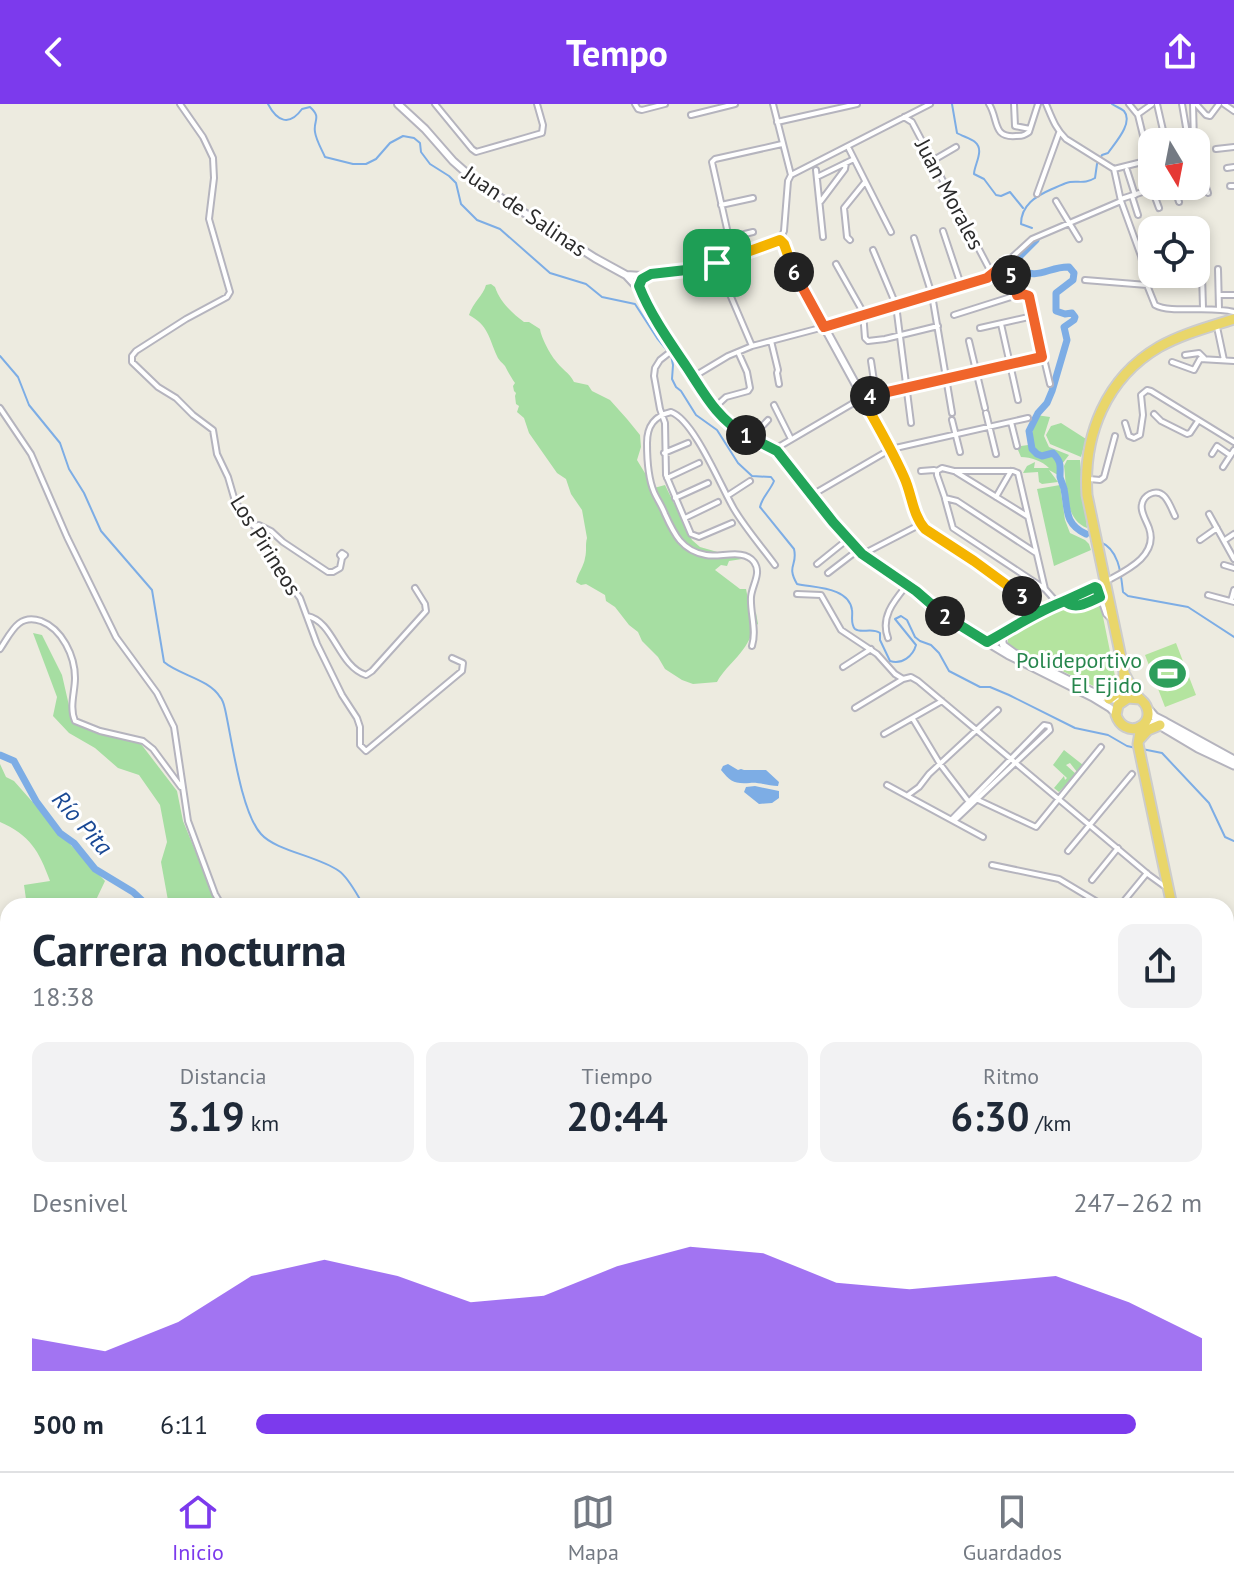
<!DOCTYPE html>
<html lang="es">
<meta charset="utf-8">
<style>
:root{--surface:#fff;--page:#f2f2f3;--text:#1f2937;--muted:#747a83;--line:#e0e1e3;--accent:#7c3aed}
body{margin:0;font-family:"PT Sans",sans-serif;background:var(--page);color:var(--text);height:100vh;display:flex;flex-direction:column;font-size:30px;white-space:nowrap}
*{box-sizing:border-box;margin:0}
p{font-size:26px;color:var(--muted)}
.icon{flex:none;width:44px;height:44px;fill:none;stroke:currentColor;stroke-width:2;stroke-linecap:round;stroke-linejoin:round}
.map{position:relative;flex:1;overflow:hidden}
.details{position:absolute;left:0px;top:794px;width:1234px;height:574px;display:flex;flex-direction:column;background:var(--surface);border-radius:24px 24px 0 0;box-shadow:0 4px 12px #0003}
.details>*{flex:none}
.needle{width:52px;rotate:170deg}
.fabs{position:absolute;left:1138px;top:24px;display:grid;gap:16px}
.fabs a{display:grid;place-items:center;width:72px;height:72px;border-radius:16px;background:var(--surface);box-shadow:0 4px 12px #0003;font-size:40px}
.pin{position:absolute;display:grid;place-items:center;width:68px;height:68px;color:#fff;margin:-34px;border-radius:16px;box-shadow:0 4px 12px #0006}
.km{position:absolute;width:40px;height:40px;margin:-20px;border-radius:50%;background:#222;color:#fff;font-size:22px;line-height:40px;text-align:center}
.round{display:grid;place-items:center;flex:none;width:84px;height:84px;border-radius:16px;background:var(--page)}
.overview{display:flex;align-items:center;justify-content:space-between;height:136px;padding:0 32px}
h1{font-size:44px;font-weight:600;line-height:60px}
.metrics{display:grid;grid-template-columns:repeat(3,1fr);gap:12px;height:136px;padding:8px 32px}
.metrics div{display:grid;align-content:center;border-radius:16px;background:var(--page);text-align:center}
.metrics b{font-size:40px;font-weight:600}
.metrics small{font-size:22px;font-weight:400}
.metrics p{font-size:22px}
.chart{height:224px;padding:16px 32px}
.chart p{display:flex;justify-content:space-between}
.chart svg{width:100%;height:144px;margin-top:8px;fill:var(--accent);opacity:.7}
ul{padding:0 32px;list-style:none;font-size:26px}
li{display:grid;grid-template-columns:128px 96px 1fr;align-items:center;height:60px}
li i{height:20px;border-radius:10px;background:var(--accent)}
header{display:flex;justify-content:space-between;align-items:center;height:104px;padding:0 32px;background:var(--accent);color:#fff;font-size:36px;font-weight:600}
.dock{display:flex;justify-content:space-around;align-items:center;height:112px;border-top:2px solid var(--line);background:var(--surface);font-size:22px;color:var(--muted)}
.dock a{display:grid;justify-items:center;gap:4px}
.dock .on{color:var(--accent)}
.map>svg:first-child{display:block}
.green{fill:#a6dea2}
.pitch{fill:#b4e49f}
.water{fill:#7dade5}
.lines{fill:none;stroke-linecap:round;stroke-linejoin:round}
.stream{stroke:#7dade5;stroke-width:2}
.river{stroke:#7dade5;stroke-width:7}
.minor-casing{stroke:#b5b4be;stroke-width:8}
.tertiary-casing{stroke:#b5b4be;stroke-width:10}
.secondary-casing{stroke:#b5b4be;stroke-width:11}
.trunk-casing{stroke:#ccc;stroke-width:13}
.minor{stroke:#fff;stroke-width:4}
.tertiary{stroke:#fff;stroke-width:6}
.secondary{stroke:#fff;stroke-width:7}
.trunk{stroke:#e9d66a;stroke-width:9}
.split-1-casing{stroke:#fff;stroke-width:16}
.split-2-casing{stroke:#fff;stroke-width:16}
.split-3-casing{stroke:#fff;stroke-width:16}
.split-4-casing{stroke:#fff;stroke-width:16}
.split-5-casing{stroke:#fff;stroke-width:16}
.split-6-casing{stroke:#fff;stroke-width:16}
.split-7-casing{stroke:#fff;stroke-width:16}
.split-1{stroke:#22a559;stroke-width:10}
.split-2{stroke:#22a559;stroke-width:10}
.split-3{stroke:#22a559;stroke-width:10}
.split-4{stroke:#f5b400;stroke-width:10}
.split-5{stroke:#f0652b;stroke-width:10}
.split-6{stroke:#f0652b;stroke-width:10}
.split-7{stroke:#f5b400;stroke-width:10}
.labels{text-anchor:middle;stroke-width:6;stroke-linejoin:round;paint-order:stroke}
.street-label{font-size:22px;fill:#2c2c2c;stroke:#fff}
.leisure-label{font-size:22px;fill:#27864d;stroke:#fff;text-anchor:end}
.water-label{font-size:24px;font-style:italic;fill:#194894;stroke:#fff}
</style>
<header><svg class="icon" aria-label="back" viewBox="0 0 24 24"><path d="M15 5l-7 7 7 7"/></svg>Tempo<svg class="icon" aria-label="share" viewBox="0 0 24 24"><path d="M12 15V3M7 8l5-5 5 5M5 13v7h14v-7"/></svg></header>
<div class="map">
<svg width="1234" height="1367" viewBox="0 0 1234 1367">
<rect width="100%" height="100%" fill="#edebe0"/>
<path class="green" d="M491 180 495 183C500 198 512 209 524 218H529L540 225C541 233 550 250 555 256 561 265 569 268 574 278L588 281 592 287 610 296 627 315 640 331 641 343 637 356 654 384 665 381 692 436 700 443 742 455 729 457 727 462 721 461 715 466 740 485H746L750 505 756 509 758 520 753 523C749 548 728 558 717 578L693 580 682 576 665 565 658 553 642 537 638 528 629 521 615 503 606 497 605 491 586 480 581 481 576 478C578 469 584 462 585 454 587 446 585 441 587 434L582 406 571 390 566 375 557 369 529 329 524 314 517 308 519 302 516 300 515 292 516 289 514 287 513 282 515 279C511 273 508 268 505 262 502 258 499 257 497 252 489 234 488 221 469 211 473 198 483 192 486 181Z
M1036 311 1050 313 1044 332 1049 343 1069 351 1062 360 1054 347C1053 347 1042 349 1041 349 1027 345 1033 320 1036 311Z
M1061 319 1086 335 1081 353 1050 340 1046 331 1051 322Z
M1028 341 1038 353 1051 351C1058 357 1058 363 1058 371L1049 366 1058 378 1042 380 1039 378 1038 368 1023 369 1027 362 1035 358 1034 364H1049C1042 357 1031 353 1021 353L1018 346 1021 342Z
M1067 356H1080L1087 424C1064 415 1067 383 1064 362Z
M1060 381 1065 416 1070 429 1085 436 1089 440 1091 446 1054 462 1037 385Z
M33 529 42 531 62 571 73 619 141 640 177 687 183 717 218 802H169L161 758 167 738 160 701 139 671 118 664 95 644 69 629 53 612 57 593Z
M1064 646 1083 661 1077 668 1070 659 1066 661 1076 670 1059 688 1054 684 1064 672 1065 676 1067 674 1053 661Z
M0 660 6 673 14 677 67 737 105 777 95 798 97 802H27L24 781 50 777C39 747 30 731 0 718Z
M0 1294 8 1298V1360H223L227 1367H0Z
M309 1360H380L385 1361 388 1367C367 1367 324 1367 309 1360Z
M407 1360H473L487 1367H409Z"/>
<path class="pitch" d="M1100 498 1117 582 1113 587 1106 588 1008 541V535L1010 530 1061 503Z
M1176 539 1196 591 1165 603 1145 551Z"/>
<path class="water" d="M728 660 738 666 741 665 744 666H766L779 678 778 682C769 682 758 678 750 679 734 680 731 678 721 666L723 662Z
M755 682 779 687V694L772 699 759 700 744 688 746 683Z"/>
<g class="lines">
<path class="stream" d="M268 0C277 17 289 23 302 5L310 3C322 14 313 16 315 28 316 36 322 46 325 53L353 60H366L376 55 390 39 403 32 414 34 420 39 421 48 430 60 449 72 456 79 461 100 477 116 500 125 550 169 586 180 602 193 635 200 657 234 671 251 673 261 672 275 676 283 681 287 696 311 717 326 738 359 752 372 771 373 774 377C770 387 762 393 760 403L794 445C798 462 786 461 797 480 815 484 849 483 852 506 853 512 850 520 855 525 862 530 871 523 880 529V536L890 557C902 561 913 552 916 541L895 515 901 512 907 516 915 533 920 537 931 541 939 549 949 567 980 583H990L1009 591 1075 624 1108 631 1127 642 1136 644
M952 0 957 29C962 32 972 35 975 38 985 46 974 61 974 70L984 75 996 91 1001 92 1010 88 1023 104
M1032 124 1021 120C1021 101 1036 92 1052 85 1058 83 1064 79 1070 78 1080 77 1085 80 1095 74L1097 60 1102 51 1108 49C1114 40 1134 19 1124 7 1121 4 1116 3 1112 0
M0 252 18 273 29 301 60 339 69 365 84 389 101 427 152 486 164 558C179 571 209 575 220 593 223 596 224 601 225 605 232 636 241 708 261 730 276 747 318 752 339 767 349 774 357 791 364 802
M1100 438C1119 445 1121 470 1123 488L1128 492 1188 503 1234 533
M1142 645 1162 649 1209 699 1225 733 1234 737
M1226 914 1234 908
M0 1329 8 1330
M148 1367 149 1360
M259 1367 261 1360"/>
<path class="river" d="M1036 136 1018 154 1019 165C1037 177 1050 162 1069 163L1074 169 1073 176 1056 189V207L1065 210 1072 209 1075 213 1074 216 1064 223 1067 236 1052 287 1047 299 1038 309 1029 327 1032 345 1037 350 1042 352 1053 349C1062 359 1060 361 1060 373 1060 374 1064 384 1064 385 1068 405 1064 420 1086 430
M0 651 14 657 36 697 60 729 74 739 95 765 133 788 148 802
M391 1360 396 1367"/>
<defs>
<path id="minor" d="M180 0 203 33 213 54 214 74 209 115 230 188 227 193 186 215 136 247 132 252V258L158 283 176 294 193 311 213 326 217 350 228 373 235 397 249 418 265 431 269 453 300 494 317 540 342 591 357 614 360 623V641L366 647 462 567 463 559 452 554
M435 0 472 45 476 48 542 29 543 21 537 0
M635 0 638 5 642 6 665 0
M773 0 791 71
M989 0C999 16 992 34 1016 32 1026 31 1021 33 1029 28L1038 0
M1014 0 1015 22 1030 25
M1046 0C1052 14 1055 24 1066 35L1114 65 1121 97 1141 152 1147 181 1155 201C1171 210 1210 201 1234 208
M1129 0 1138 11 1149 56
M1157 0 1165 35
M1182 0 1187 29
M1193 0 1194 38
M1196 0 1206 11 1210 12 1219 0
M1224 0 1234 7
M1138 10 1152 0
M691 11 735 0
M904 13 912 18 992 170
M777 18 857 0
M1153 38 1190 29
M849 45 891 128
M1216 45 1234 43
M932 57 956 43
M1151 60 1152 62
M1227 64 1234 63
M1114 65 1150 56
M816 66 823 133
M1127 66 1135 91
M1196 70 1202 71 1208 89
M817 73 854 55
M1174 82 1179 98
M1230 82H1234
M1152 85 1159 104
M1037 90 1059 29
M1132 92 1138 111
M1121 95 1161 82
M821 97 845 65 846 59
M1056 97 1079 135
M721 101 753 94
M943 127 961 181
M729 134 712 58 715 55 782 40
M914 134 932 191 952 309
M780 136 784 127 788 77 791 71 930 0
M850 136 847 133 844 104 865 78
M711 138 753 128
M873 146 896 201 911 319
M1007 159 1017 191
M717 160 752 242
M836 160 863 208 865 234 868 237 885 235 938 222
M704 165 709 181
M1218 165 1219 205
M1202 170 1203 204
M1085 176 1147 181
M1219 191H1234
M954 211 1017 191 1026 190 1030 196 1050 280
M1001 220 1018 296
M1217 223 1224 256
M980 224 1033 212
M771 237 778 266 777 269 779 280
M969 237 985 304
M674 245 660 256 655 264 654 272 660 305 665 319 666 371 691 430 699 433 732 419
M1185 251 1199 249 1204 254
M871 257 876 290
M1172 258 1194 266 1200 255 1234 257
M693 273 728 252 752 242 824 223 987 174 997 167 1032 135 1121 97
M774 301 790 333
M0 304 31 350 67 433 116 533 157 589 174 623 188 717 215 790 222 802
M714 304 726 293 748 287 750 284 747 268 738 248
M986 309 996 350
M1154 310 1161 317 1187 330 1190 329 1198 317
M952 316 960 348
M1011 318 1017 342
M1125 319 1129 332 1134 334 1140 331 1143 311 1141 291 1147 286 1151 287 1234 338
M751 334 768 316
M775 345 862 294 906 283 1042 253
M664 349 688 339
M1212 350 1217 342 1230 351
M1223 363 1234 346
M921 367 934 366 937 367
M956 368 1027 412
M667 374 699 359
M1089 375 1100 376 1104 373 1115 332
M812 391 891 345 1028 314
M727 392 750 377
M996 393 1011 367
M675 394 708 379
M945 395 953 424 1045 485 1053 494 1050 503
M1209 410 1234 455
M685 414 718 398
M254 422 259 421 271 427 283 438 328 468H333L340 464 342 454
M1200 436 1217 424
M1225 436 1234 430
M342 449 345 451 342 454 340 451Z
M1036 449 957 397 945 394 937 371V367L942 364 954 367H1013L1018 369 1045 485
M863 450 921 420
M817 460 848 435
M1224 461 1234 464
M828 469 858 446
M1105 478C1125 467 1159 452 1149 424 1146 416 1140 407 1142 400 1143 395 1146 392 1150 390 1165 383 1170 402 1175 412
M797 490 821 491 841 526 877 550 895 570 903 575 911 573 918 577 1149 771 1167 784
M1208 491 1234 498
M1231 497 1234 486
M1065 498C1076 506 1089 498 1100 493
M1039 508 1095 483 1097 484 1106 510 1112 516
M307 512C334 517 338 562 366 571L372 567 426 507 425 500 415 484
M888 534C880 513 894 497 907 481
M752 542C757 526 750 509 751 493 752 481 762 469 754 458 744 444 720 454 706 451 682 447 674 430 665 410 662 402 657 395 654 388 648 374 647 354 647 339 647 322 654 312 671 308 694 316 721 383 734 405 746 425 761 442 775 461
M0 545C11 529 18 509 41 517 62 525 75 552 75 574 75 588 69 603 75 617L100 627 143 637 153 645 181 683
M843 563 871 545
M855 604 903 575
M913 615 940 660 969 698
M884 630 942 597
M887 681 983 733
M908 691 919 683 929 670 998 606
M976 695 1036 723 1101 643
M952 715 1044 621 1049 622 1050 626 954 717
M1068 747 1132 670
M992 761 1059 775 1104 802
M1092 776 1118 744
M1124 797 1147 769
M5 956 8 974
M0 985 8 984
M0 1129 8 1125
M7 1178 8 1177
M0 1179 8 1196
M1227 1249 1234 1251
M1226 1301 1234 1303
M406 1360 408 1367
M724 1360 732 1364
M784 1360 801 1367
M966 1360 976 1367
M1127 1360 1132 1367
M1207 1360 1234 1365
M510 1362 512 1360
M673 1367 677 1360
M702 1367 706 1360
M760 1367 764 1360
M773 1367 776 1360
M954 1367 955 1360
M1064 1367 1065 1360
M1098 1367 1099 1360"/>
<path id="tertiary" d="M398 0 425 25 453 57 479 80 595 154 626 171 642 172 703 164 780 136 784 140 792 164 891 345 906 376 918 415 925 425C964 450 1007 475 1039 508L987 538
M626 171 639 185 674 245 714 304 737 326 777 347 833 418 862 450 916 487 953 518 1008 551 1092 593 1110 604 1116 610
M1005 529 1002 535 1003 541 1014 549 1103 593 1121 597
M0 1077 8 1083
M302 1360 308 1367"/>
<path id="secondary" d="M1147 604 1155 613 1165 618 1234 656
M1144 620 1156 619 1198 644 1234 661"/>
<path id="trunk" d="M1125 571C1129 578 1133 587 1139 594 1143 598 1145 598 1147 604 1154 624 1124 635 1116 611L1118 601 1128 594 1140 595
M1109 595 1125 583
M1123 596 1124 568 1087 391C1083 331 1106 274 1159 243 1182 230 1209 223 1234 215
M1141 622 1138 640 1172 802
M1139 636 1148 626 1160 621
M1226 1023 1234 1031
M1226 1070 1234 1073
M869 1367 883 1360
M883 1367 897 1360"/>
</defs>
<use href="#minor" class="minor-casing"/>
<use href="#tertiary" class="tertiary-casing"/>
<use href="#secondary" class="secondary-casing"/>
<use href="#trunk" class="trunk-casing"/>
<use href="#minor" class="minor"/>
<use href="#tertiary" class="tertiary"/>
<use href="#secondary" class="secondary"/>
<use href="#trunk" class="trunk"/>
</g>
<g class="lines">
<defs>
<path id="split-1" d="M717 159 695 165 651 170 642 175 639 182C650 210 669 237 686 262 704 289 717 315 746 331"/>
<path id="split-2" d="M746 331 777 347 833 418 862 450 916 487 945 512"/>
<path id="split-3" d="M945 512 987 538C1013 524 1037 507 1065 497 1075 507 1089 498 1100 493L1097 484 1095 483C1076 492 1058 500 1039 508L1022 492"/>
<path id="split-4" d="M870 292 862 294C877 320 892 346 904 373 912 390 912 410 925 425L974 457 1022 492"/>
<path id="split-5" d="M870 292 1042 253 1029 192 1023 190 1017 191 1011 171"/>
<path id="split-6" d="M794 168 824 223 987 174 1007 158 1011 171"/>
<path id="split-7" d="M717 159 780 136 784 140 794 168"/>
</defs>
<use href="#split-1" class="split-1-casing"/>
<use href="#split-2" class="split-2-casing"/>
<use href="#split-3" class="split-3-casing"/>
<use href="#split-4" class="split-4-casing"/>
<use href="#split-5" class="split-5-casing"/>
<use href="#split-6" class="split-6-casing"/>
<use href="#split-7" class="split-7-casing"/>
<use href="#split-1" class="split-1"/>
<use href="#split-2" class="split-2"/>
<use href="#split-3" class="split-3"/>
<use href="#split-4" class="split-4"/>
<use href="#split-5" class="split-5"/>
<use href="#split-6" class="split-6"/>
<use href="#split-7" class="split-7"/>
</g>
<defs>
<symbol id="stadium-bare" viewBox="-9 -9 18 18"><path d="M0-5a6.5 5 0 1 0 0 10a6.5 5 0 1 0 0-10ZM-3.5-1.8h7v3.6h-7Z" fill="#2e9e5b" stroke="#fff" stroke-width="2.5" paint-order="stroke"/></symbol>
</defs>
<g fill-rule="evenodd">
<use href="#stadium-bare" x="1142" y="544" width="51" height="51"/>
</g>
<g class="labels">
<g class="street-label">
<text transform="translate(950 90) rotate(62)" y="8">Juan Morales</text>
<text transform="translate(525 107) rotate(34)" y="8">Juan de Salinas</text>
<text transform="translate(266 441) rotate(58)" y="8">Los Pirineos</text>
</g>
<g class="leisure-label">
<text x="1142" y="564">Polideportivo<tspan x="1142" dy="25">El Ejido</tspan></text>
</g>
<g class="water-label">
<text transform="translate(82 719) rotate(48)" y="8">Río Pita</text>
</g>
</g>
</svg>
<div class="fabs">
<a><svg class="needle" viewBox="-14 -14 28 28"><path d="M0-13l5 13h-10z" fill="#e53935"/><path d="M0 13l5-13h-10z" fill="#747a83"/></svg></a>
<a><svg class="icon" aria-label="locate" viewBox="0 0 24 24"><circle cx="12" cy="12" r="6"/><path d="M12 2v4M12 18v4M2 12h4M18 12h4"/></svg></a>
</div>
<div class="pin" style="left:717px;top:159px;background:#1e9e55"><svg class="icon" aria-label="arrive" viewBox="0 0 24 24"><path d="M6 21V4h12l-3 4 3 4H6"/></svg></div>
<b class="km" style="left:746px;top:331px">1</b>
<b class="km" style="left:945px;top:512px">2</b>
<b class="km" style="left:1022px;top:492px">3</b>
<b class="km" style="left:870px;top:292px">4</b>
<b class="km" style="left:1011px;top:171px">5</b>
<b class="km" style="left:794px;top:168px">6</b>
<section class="details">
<div class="overview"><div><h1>Carrera nocturna</h1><p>18:38</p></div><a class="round"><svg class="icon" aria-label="share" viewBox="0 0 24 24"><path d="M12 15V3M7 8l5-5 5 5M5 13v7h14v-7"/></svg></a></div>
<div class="metrics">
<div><p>Distancia</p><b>3.19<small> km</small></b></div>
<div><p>Tiempo</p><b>20:44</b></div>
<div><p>Ritmo</p><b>6:30<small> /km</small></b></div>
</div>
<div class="chart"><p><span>Desnivel</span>247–262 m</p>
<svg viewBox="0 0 160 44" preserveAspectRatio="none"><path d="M0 44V34L10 38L20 29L30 15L40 10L50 15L60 23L70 21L80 12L90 6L100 8L110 17L120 19L130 17L140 15L150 23L160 34V44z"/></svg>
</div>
<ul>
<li><b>500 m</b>6:11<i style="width:93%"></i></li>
</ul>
</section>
</div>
<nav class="dock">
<a class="on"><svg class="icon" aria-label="home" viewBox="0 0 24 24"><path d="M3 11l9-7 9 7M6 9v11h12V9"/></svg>Inicio</a>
<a><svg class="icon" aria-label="map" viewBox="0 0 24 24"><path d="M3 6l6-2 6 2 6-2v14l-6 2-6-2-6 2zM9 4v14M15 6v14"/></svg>Mapa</a>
<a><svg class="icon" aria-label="saved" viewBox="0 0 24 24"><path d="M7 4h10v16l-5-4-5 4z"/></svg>Guardados</a>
</nav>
